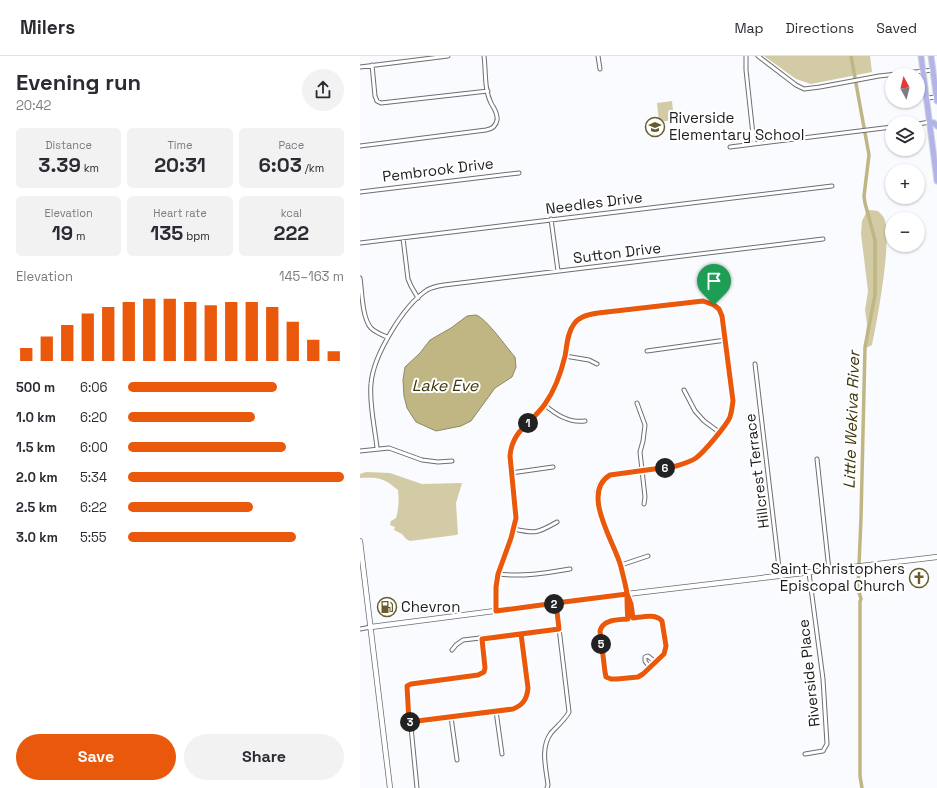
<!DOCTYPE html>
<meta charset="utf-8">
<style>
:root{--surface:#fff;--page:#f2f2f3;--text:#2b2b33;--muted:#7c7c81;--line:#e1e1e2;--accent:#ea580c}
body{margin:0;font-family:"Space Grotesk",sans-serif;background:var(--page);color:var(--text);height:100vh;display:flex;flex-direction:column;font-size:15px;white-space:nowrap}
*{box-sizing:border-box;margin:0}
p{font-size:13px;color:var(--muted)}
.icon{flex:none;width:22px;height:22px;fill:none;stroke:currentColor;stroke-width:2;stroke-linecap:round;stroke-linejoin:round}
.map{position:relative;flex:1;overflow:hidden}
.sheet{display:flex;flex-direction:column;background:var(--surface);width:360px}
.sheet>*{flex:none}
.needle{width:26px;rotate:353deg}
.fabs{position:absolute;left:525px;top:12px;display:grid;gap:8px}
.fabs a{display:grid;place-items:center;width:40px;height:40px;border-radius:50%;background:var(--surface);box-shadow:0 1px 3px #0004;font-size:20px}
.pin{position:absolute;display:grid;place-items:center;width:34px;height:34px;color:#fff;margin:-41px -17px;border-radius:50% 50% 50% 0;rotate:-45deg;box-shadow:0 0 4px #0007}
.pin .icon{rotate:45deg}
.km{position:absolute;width:20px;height:20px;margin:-10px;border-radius:50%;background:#222;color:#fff;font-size:11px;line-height:20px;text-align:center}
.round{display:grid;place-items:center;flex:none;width:42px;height:42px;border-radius:21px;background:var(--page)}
.head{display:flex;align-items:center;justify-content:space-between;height:68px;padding:0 16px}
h1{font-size:22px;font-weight:600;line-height:30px}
.metrics{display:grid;grid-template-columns:repeat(3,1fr);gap:6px;height:68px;padding:4px 16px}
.metrics div{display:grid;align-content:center;border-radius:6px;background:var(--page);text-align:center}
.metrics b{font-size:20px;font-weight:600}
.metrics small{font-size:11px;font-weight:400}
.metrics p{font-size:11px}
.chart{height:112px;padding:8px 16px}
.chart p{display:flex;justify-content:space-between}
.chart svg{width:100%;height:72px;margin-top:4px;stroke:var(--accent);stroke-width:6}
.cta{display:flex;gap:8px;margin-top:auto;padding:8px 16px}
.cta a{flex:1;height:46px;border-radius:24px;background:var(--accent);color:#fff;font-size:16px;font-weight:600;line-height:46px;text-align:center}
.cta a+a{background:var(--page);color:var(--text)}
ul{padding:0 16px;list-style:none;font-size:13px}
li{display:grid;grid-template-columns:64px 48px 1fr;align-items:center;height:30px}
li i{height:10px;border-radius:5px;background:var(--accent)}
header{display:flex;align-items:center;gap:24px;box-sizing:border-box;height:56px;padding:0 20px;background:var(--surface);border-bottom:1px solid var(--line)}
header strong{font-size:19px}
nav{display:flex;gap:22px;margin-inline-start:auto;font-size:14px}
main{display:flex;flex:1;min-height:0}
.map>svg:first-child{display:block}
.green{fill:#d2cba6}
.water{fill:#c0b683;stroke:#8f8865}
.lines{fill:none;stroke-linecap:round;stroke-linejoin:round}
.canal{stroke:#c0b683;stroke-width:3.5}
.street-casing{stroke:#6e6e72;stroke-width:5}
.secondary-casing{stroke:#6e6e72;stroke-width:6}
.primary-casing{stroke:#d6d6d7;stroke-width:7}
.street{stroke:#fff;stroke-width:3}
.secondary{stroke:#fff;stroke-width:4.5}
.primary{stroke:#b1b3e9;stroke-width:5}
.route-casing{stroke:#fff;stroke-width:8}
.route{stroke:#ea580c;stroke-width:5}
.labels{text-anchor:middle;stroke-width:4;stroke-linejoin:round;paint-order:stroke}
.poi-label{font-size:15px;fill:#1e1e1f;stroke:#fff;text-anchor:start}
.street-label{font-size:15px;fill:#1e1e1f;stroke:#fff}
.water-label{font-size:16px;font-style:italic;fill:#3d350b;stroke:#fff}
</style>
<header>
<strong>Milers</strong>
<nav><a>Map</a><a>Directions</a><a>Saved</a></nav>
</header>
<main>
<section class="sheet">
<div class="head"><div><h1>Evening run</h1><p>20:42</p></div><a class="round"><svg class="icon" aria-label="share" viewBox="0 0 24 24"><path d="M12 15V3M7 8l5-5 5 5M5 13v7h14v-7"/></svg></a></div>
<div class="metrics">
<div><p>Distance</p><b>3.39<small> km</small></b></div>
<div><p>Time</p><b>20:31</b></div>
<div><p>Pace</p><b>6:03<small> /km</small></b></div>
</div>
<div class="metrics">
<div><p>Elevation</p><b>19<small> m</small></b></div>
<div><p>Heart rate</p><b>135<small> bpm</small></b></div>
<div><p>kcal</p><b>222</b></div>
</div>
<div class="chart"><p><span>Elevation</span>145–163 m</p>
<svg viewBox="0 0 160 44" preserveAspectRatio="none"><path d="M5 44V36M15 44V29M25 44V22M35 44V15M45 44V11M55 44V8M65 44V6M75 44V6M85 44V8M95 44V10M105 44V8M115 44V8M125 44V11M135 44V20M145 44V31M155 44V38"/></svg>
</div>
<ul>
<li><b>500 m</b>6:06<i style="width:69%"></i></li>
<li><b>1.0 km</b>6:20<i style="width:59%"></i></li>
<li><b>1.5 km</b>6:00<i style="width:73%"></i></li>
<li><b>2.0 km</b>5:34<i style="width:100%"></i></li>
<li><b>2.5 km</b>6:22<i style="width:58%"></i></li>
<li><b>3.0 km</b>5:55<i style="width:78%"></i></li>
</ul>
<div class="cta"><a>Save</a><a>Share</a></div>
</section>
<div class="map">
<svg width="577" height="732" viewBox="0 0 577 732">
<rect width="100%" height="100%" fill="#fafbff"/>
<path class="green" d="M404 0H510L512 16 451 28 436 23Z
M312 45 314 64 299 66 297 47Z
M510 154 518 155C520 157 523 160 524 162 533 180 517 266 512 289L506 292 505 291 507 268 505 254 508 235 501 178 502 165 507 155Z
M6 416 30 417 62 428 102 427 96 447 98 478 96 479 50 485 46 483 42 478 34 474 35 471 30 469 31 465 36 462C39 452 39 444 38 434 24 422 19 421 0 422V418Z"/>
<path class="water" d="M116 259C126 262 147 292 155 301L156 311 152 321 135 332 111 365 101 370 76 375 56 366 47 352 44 340 43 324 45 311 60 297 70 284 91 272 107 260Z"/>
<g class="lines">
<path class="canal" d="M491 0 509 99 504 140 505 147 515 184V239L505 291 501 462 498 533 501 543 500 545V720L502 732"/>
<defs>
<path id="street" d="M238 0 240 13
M386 0V14L394 88
M398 0 436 29 444 33 460 31 519 20 573 14
M12 9 15 40 17 45 21 47 128 35
M0 11 88 0
M567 42 577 41
M558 68 570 66
M0 90 126 74C132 73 136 70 137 64 138 57 134 53 131 47 124 33 126 15 124 0
M370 91 532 71
M0 136 159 117
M191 163 198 215
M43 182 48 223 51 230 58 242
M0 187 472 130
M0 222C2 235 2 262 11 272 15 276 22 279 27 281
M287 295 366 284
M205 300 229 304 237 308
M395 308 420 520
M324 334 335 355 344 365 359 376
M277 347 285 369 283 385 280 396 285 441 284 448
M185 349C196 359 210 367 225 365
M17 392C15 372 9 348 11 328 13 300 43 250 67 234 72 231 78 230 84 229L463 183
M0 395 29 392 62 404 78 406 92 405
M457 403 469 514
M151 417 193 411
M154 473C175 478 178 477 197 466
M261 509 288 500
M138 518C163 521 186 517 210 513
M267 541 268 563
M136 555V531L138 518 151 482 156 462 150 401C153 374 171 368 185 348 194 335 201 317 205 300 207 290 207 277 214 268 219 260 230 258 238 257L343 245C353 248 358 251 363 260L373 345C372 351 372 355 370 361 366 370 344 396 336 402 330 406 323 408 316 411L250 419 243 423 239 429 237 436 239 451 241 461 261 509 267 538 271 548 273 562
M294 560 300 562C304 568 308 588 305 595 304 599 300 602 297 605 293 609 288 615 283 618 276 623 254 625 246 621L240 575C241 569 243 567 249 565Z
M0 573 11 571
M92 594 96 589 103 584 199 573
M290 612 285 605V601L288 600 295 606
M136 655 142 698
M91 661 97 704
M49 666 153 653C163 649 167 643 168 632L161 578
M445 698 463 695 467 688 463 623 449 517
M57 732 47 630 51 627 118 619 123 616 125 612 122 583
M187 732 188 729C186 712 180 692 191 677 197 670 205 664 209 656L196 547"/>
<path id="secondary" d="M0 485 30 732
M11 571 267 538 577 501"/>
<path id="primary" d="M561 0 577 125
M571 0 577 45
M570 66 574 67 577 70"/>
</defs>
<use href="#street" class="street-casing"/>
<use href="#secondary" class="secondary-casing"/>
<use href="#primary" class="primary-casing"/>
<use href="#street" class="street"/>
<use href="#secondary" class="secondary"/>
<use href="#primary" class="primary"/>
</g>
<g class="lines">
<defs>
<path id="route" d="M354 249 343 245 238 257C230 258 219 260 214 268 207 277 207 290 205 300 201 317 194 335 185 348 171 368 152 374 150 400L156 462 151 482 138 518 136 531V555L196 547 199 573 122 583 125 612 124 616 118 619 51 628 47 630 49 666 153 653C163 649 167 643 168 632L161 578 199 573 196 547 267 538 271 548 273 562C282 561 296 557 302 565L306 590 304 598 283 618 278 621 257 623H251L246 621 245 616 240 575C243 563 258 564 268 563 267 555 267 547 267 538 266 530 263 520 261 511 255 487 220 437 250 419L316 410C323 408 330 406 336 402 344 396 366 370 370 361 372 355 372 351 373 345L362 260 359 253 354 249"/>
</defs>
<use href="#route" class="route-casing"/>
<use href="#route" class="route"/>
</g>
<defs>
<symbol id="school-ring" viewBox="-11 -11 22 22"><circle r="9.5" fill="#fff" stroke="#685e2b" stroke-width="1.5"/><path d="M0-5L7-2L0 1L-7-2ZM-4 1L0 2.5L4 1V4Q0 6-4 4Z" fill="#685e2b"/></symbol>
<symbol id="church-ring" viewBox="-11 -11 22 22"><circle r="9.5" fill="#fff" stroke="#685e2b" stroke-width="1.5"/><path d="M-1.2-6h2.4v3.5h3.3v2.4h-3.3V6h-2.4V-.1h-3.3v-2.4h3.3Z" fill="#685e2b"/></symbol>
<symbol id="fuel-ring" viewBox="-11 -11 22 22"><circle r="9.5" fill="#fff" stroke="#685e2b" stroke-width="1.5"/><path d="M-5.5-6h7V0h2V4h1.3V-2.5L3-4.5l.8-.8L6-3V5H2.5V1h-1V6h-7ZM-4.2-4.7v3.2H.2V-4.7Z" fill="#685e2b"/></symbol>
</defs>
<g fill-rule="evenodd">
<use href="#school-ring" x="284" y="60" width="22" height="22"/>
<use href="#church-ring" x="548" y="511" width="22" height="22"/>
<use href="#fuel-ring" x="16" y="540" width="22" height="22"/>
</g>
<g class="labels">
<g class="poi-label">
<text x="309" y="67">Riverside<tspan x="309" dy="17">Elementary School</tspan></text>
<text x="545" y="518" text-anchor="end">Saint Christophers<tspan x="545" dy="17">Episcopal Church</tspan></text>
<text x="41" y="556">Chevron</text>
</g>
<g class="street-label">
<text transform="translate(78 114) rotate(-7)" y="5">Pembrook Drive</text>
<text transform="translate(234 147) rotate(-7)" y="5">Needles Drive</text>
<text transform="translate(257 197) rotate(-7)" y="5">Sutton Drive</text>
<text transform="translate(397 415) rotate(-97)" y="5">Hillcrest Terrace</text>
<text transform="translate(449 617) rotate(-96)" y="5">Riverside Place</text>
</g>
<g class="water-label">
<text x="85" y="335">Lake Eve</text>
<text transform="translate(491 364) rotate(-88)" y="6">Little Wekiva River</text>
</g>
</g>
</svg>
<div class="fabs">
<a><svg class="needle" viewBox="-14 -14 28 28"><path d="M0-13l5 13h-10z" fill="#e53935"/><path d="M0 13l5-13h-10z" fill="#7c7c81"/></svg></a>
<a><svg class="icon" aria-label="layers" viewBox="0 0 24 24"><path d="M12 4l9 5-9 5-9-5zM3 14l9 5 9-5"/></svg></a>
<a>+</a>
<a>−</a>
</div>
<div class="pin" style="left:354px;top:249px;background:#1e9e55"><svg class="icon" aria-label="arrive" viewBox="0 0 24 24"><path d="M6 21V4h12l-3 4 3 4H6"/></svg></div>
<b class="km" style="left:168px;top:367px">1</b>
<b class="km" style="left:194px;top:548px">2</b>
<b class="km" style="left:50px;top:666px">3</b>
<b class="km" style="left:241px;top:588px">5</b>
<b class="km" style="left:305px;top:412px">6</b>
</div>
</main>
